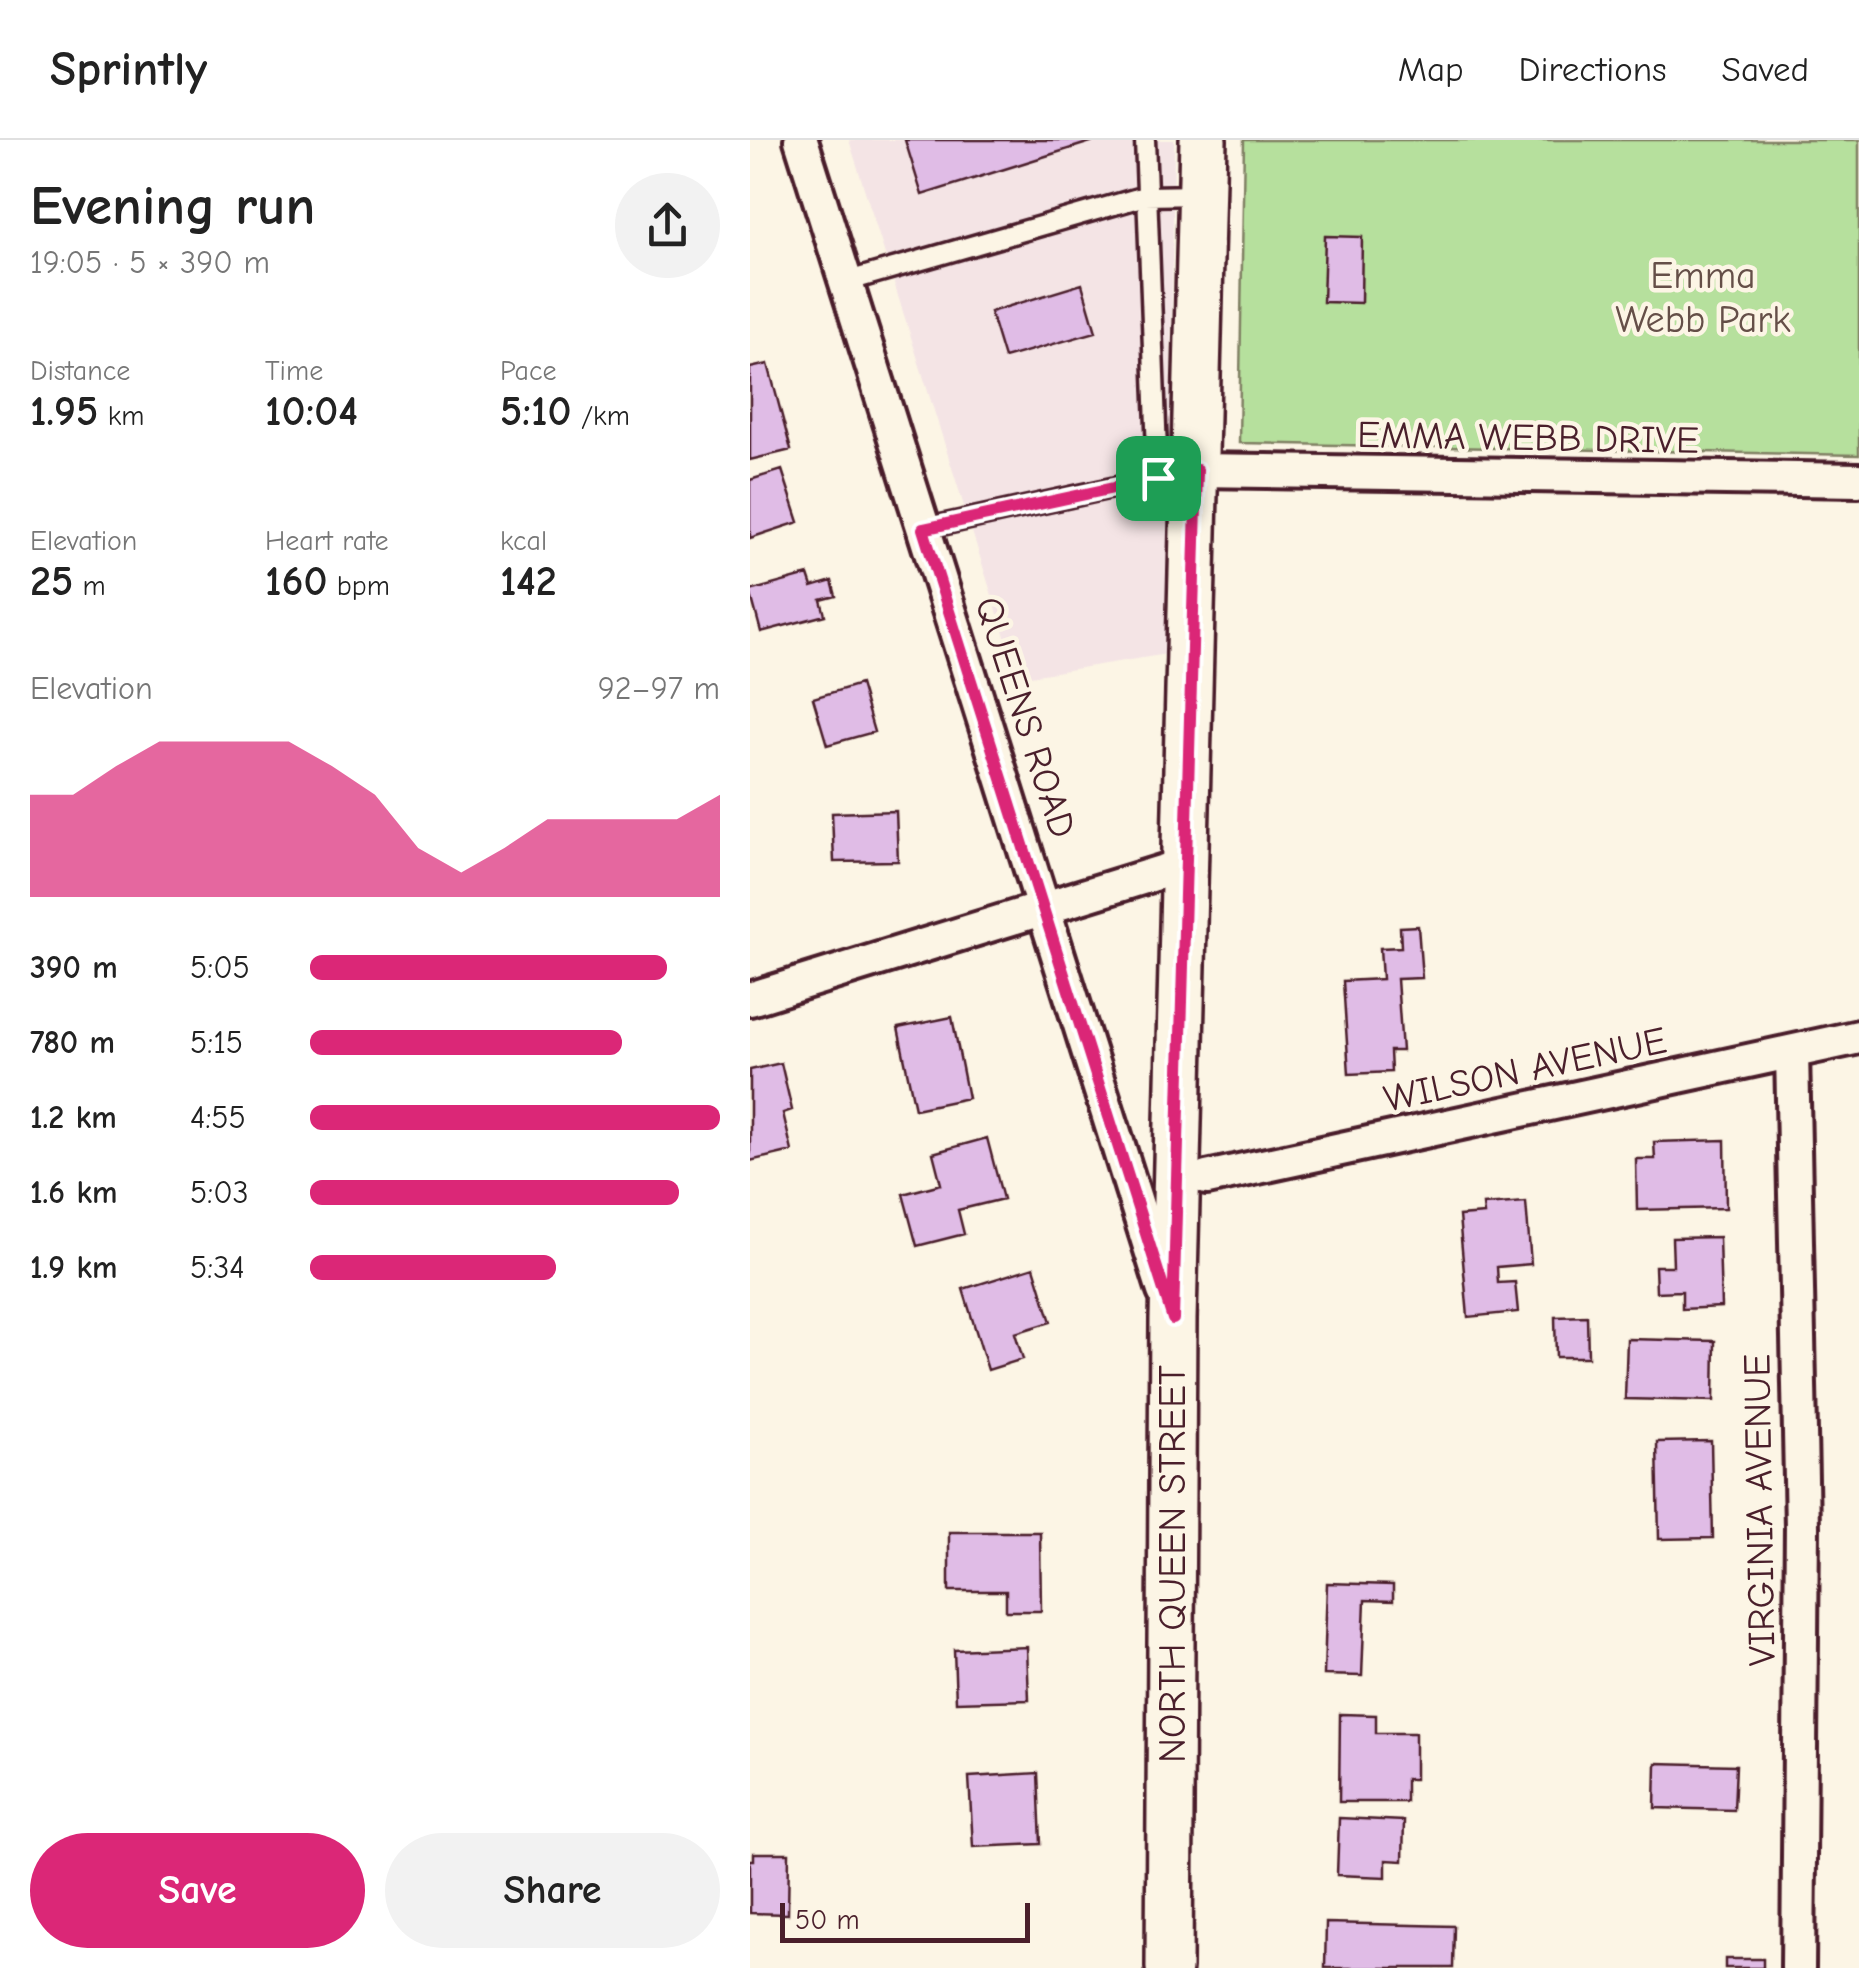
<!DOCTYPE html>
<meta charset="utf-8">
<style>
:root{--surface:#fff;--page:#f2f2f2;--text:#222;--muted:#767676;--line:#e0e0e0;--accent:#db2777}
body{margin:0;font-family:"Comic Neue",sans-serif;background:var(--page);color:var(--text);height:100vh;display:flex;flex-direction:column;font-size:38px;white-space:nowrap}
*{box-sizing:border-box;margin:0}
p{font-size:32px;color:var(--muted)}
.icon{flex:none;width:55px;height:55px;fill:none;stroke:currentColor;stroke-width:2;stroke-linecap:round;stroke-linejoin:round}
.map{position:relative;flex:1;overflow:hidden}
.side{display:flex;flex-direction:column;background:var(--surface);width:750px}
.side>*{flex:none}
.scale{position:absolute;left:30px;bottom:25px;width:250px;box-sizing:border-box;padding-left:10px;border:5px solid #4a1f2b;border-top:0;font-size:28px;line-height:35px;white-space:nowrap;color:#4a1f2b;-webkit-text-stroke:8px #fcf5e5;paint-order:stroke}
.pin{position:absolute;display:grid;place-items:center;width:85px;height:85px;color:#fff;margin:-42px;border-radius:20px;box-shadow:0 5px 15px #0006}
.round{display:grid;place-items:center;flex:none;width:105px;height:105px;border-radius:52px;background:var(--page)}
.summary{display:flex;align-items:center;justify-content:space-between;height:170px;padding:0 30px}
h1{font-size:55px;font-weight:700;line-height:75px}
.metrics{display:grid;grid-template-columns:repeat(3,1fr);gap:15px;height:170px;padding:10px 30px}
.metrics div{display:grid;align-content:center}
.metrics b{font-size:42px;font-weight:700}
.metrics small{font-size:28px;font-weight:400}
.metrics p{font-size:28px}
.chart{height:280px;padding:20px 30px}
.chart p{display:flex;justify-content:space-between}
.chart svg{width:100%;height:180px;margin-top:10px;fill:var(--accent);opacity:.7}
.primary-button{display:flex;gap:20px;margin-top:auto;padding:20px 30px}
.primary-button a{flex:1;height:115px;border-radius:60px;background:var(--accent);color:#fff;font-size:40px;font-weight:700;line-height:115px;text-align:center}
.primary-button a+a{background:var(--page);color:var(--text)}
ul{padding:0 30px;list-style:none;font-size:32px}
li{display:grid;grid-template-columns:160px 120px 1fr;align-items:center;height:75px}
li i{height:25px;border-radius:12px;background:var(--accent)}
header{display:flex;align-items:center;gap:60px;box-sizing:border-box;height:140px;padding:0 50px;background:var(--surface);border-bottom:2px solid var(--line)}
header strong{font-size:48px}
nav{display:flex;gap:55px;margin-inline-start:auto;font-size:35px}
main{display:flex;flex:1;min-height:0}
.map>svg:first-child{display:block}
.built{fill:#f4e4e5}
.green{fill:#b6e09d;stroke:#808064;stroke-width:2.5}
.building{fill:#e0bce6;stroke:#4a1f2b;stroke-width:2.5}
.lines{fill:none;stroke-linecap:round;stroke-linejoin:round}
.lane-casing{stroke:#4a1f2b;stroke-width:25}
.street-casing{stroke:#4a1f2b;stroke-width:40}
.secondary-casing{stroke:#4a1f2b;stroke-width:52}
.lane{stroke:#fcf5e5;stroke-width:18}
.street{stroke:#fcf5e5;stroke-width:32}
.secondary{stroke:#fcf5e5;stroke-width:45}
.route-casing{stroke:#fff;stroke-width:20}
.route{stroke:#db2777;stroke-width:12}
.labels{text-anchor:middle;stroke-width:9;stroke-linejoin:round;paint-order:stroke}
.park-label{font-size:38px;fill:#654f48;stroke:#fcf5e5}
.street-label{font-size:38px;fill:#4a1f2b;stroke:#fcf5e5}
</style>
<header>
<strong>Sprintly</strong>
<nav><a>Map</a><a>Directions</a><a>Saved</a></nav>
</header>
<main>
<section class="side">
<div class="summary"><div><h1>Evening run</h1><p>19:05 · 5 × 390 m</p></div><a class="round"><svg class="icon" aria-label="share" viewBox="0 0 24 24"><path d="M12 15V3M7 8l5-5 5 5M5 13v7h14v-7"/></svg></a></div>
<div class="metrics">
<div><p>Distance</p><b>1.95<small> km</small></b></div>
<div><p>Time</p><b>10:04</b></div>
<div><p>Pace</p><b>5:10<small> /km</small></b></div>
</div>
<div class="metrics">
<div><p>Elevation</p><b>25<small> m</small></b></div>
<div><p>Heart rate</p><b>160<small> bpm</small></b></div>
<div><p>kcal</p><b>142</b></div>
</div>
<div class="chart"><p><span>Elevation</span>92–97 m</p>
<svg viewBox="0 0 160 44" preserveAspectRatio="none"><path d="M0 44V19L10 19L20 12L30 6L40 6L50 6L60 6L70 12L80 19L90 32L100 38L110 32L120 25L130 25L140 25L150 25L160 19V44z"/></svg>
</div>
<ul>
<li><b>390 m</b>5:05<i style="width:87%"></i></li>
<li><b>780 m</b>5:15<i style="width:76%"></i></li>
<li><b>1.2 km</b>4:55<i style="width:100%"></i></li>
<li><b>1.6 km</b>5:03<i style="width:90%"></i></li>
<li><b>1.9 km</b>5:34<i style="width:60%"></i></li>
</ul>
<div class="primary-button"><a>Save</a><a>Share</a></div>
</section>
<div class="map">
<svg width="1109" height="1828" viewBox="0 0 1109 1828">
<rect width="100%" height="100%" fill="#fcf5e5"/>
<filter id="ink" filterUnits="userSpaceOnUse"><feTurbulence type="fractalNoise" baseFrequency=".01" numOctaves="2"/><feDisplacementMap in="SourceGraphic" scale="20" xChannelSelector="R" yChannelSelector="G"/><feConvolveMatrix kernelMatrix="1 2 1 2 8 2 1 2 1" color-interpolation-filters="sRGB"/></filter>
<g filter="url(#ink)">
<path class="built" d="M99 0H424L417 514 268 538Z"/>
<path class="green" d="M494 0H1109V315L489 303Z"/>
<path class="building" d="M155 0H347L172 55Z
M575 96 612 97 611 163 573 162Z
M332 144 346 192 254 218 240 172Z
M18 224 41 310 0 320V228Z
M32 330 49 382 0 398V340Z
M58 435 62 447 82 441 86 456 71 460 75 475 11 492 0 451Z
M110 544 124 592 77 605 63 558Z
M146 671 148 721 84 722 82 673Z
M668 786 672 838 647 839 652 911H640L641 932 599 934 593 841 632 839 630 808 651 807 650 787Z
M202 877 218 958 165 969 148 888Z
M31 923 42 970 33 973 42 1011 0 1021V930Z
M237 998 253 1059 208 1070 214 1094 167 1106 153 1054 191 1044 183 1013Z
M975 1000 976 1068 887 1070 886 1019H905L904 1002Z
M776 1062 781 1124 747 1127 748 1143 765 1142 768 1172 718 1177 709 1076 734 1074 733 1065Z
M969 1097 971 1167 932 1169V1151L906 1152 905 1126H923L922 1098Z
M284 1127 301 1182 265 1193 273 1219 238 1230 213 1149Z
M837 1176 838 1217H806L805 1177Z
M877 1199 965 1201 964 1261 875 1259Z
M961 1301 963 1398 909 1399 907 1302Z
M199 1392H290L291 1471H256V1451H199Z
M577 1443 643 1445V1461L615 1460 612 1536 574 1535Z
M277 1507 279 1560 206 1562 204 1510Z
M590 1574 626 1575V1593H665V1639H656V1662H589Z
M906 1623 986 1625 984 1670 905 1668Z
M288 1633 291 1704 223 1707 219 1637Z
M589 1678 654 1681 653 1721 636 1720V1737L587 1735Z
M4 1713H39L38 1774 0 1773V1720H4Z
M576 1783 704 1786 703 1828H575Z
M975 1819H1013V1828H975Z"/>
<g class="lines">
<defs>
<path id="lane" d="M395 0 408 338
M95 142 395 56 451 55
M173 389 417 336"/>
<path id="street" d="M51 0 414 1151
M447 330 1109 340
M0 859 437 724
M1042 912 1052 1387 1048 1828
M457 1038 1109 897"/>
<path id="secondary" d="M419 1828 423 1179 453 0"/>
</defs>
<use href="#lane" class="lane-casing"/>
<use href="#street" class="street-casing"/>
<use href="#secondary" class="secondary-casing"/>
<use href="#lane" class="lane"/>
<use href="#street" class="street"/>
<use href="#secondary" class="secondary"/>
</g>
</g>
<g class="lines" filter="url(#ink)">
<defs>
<path id="route" d="M447 330 423 1179 173 389Z"/>
</defs>
<use href="#route" class="route-casing"/>
<use href="#route" class="route"/>
</g>
<g class="labels">
<g class="park-label">
<text x="953" y="148">Emma<tspan x="953" dy="44">Webb Park</tspan></text>
</g>
<g class="street-label">
<text transform="translate(778 297) rotate(1)" y="13">EMMA WEBB DRIVE</text>
<text transform="translate(276 577) rotate(72)" y="13">QUEENS ROAD</text>
<text transform="translate(775 929) rotate(-12)" y="13">WILSON AVENUE</text>
<text transform="translate(1009 1370) rotate(-91)" y="13">VIRGINIA AVENUE</text>
<text transform="translate(422 1424) rotate(-90)" y="13">NORTH QUEEN STREET</text>
</g>
</g>
</svg>
<div class="scale">50 m</div>
<div class="pin" style="left:408px;top:338px;background:#1e9e55"><svg class="icon" aria-label="arrive" viewBox="0 0 24 24"><path d="M6 21V4h12l-3 4 3 4H6"/></svg></div>
</div>
</main>
